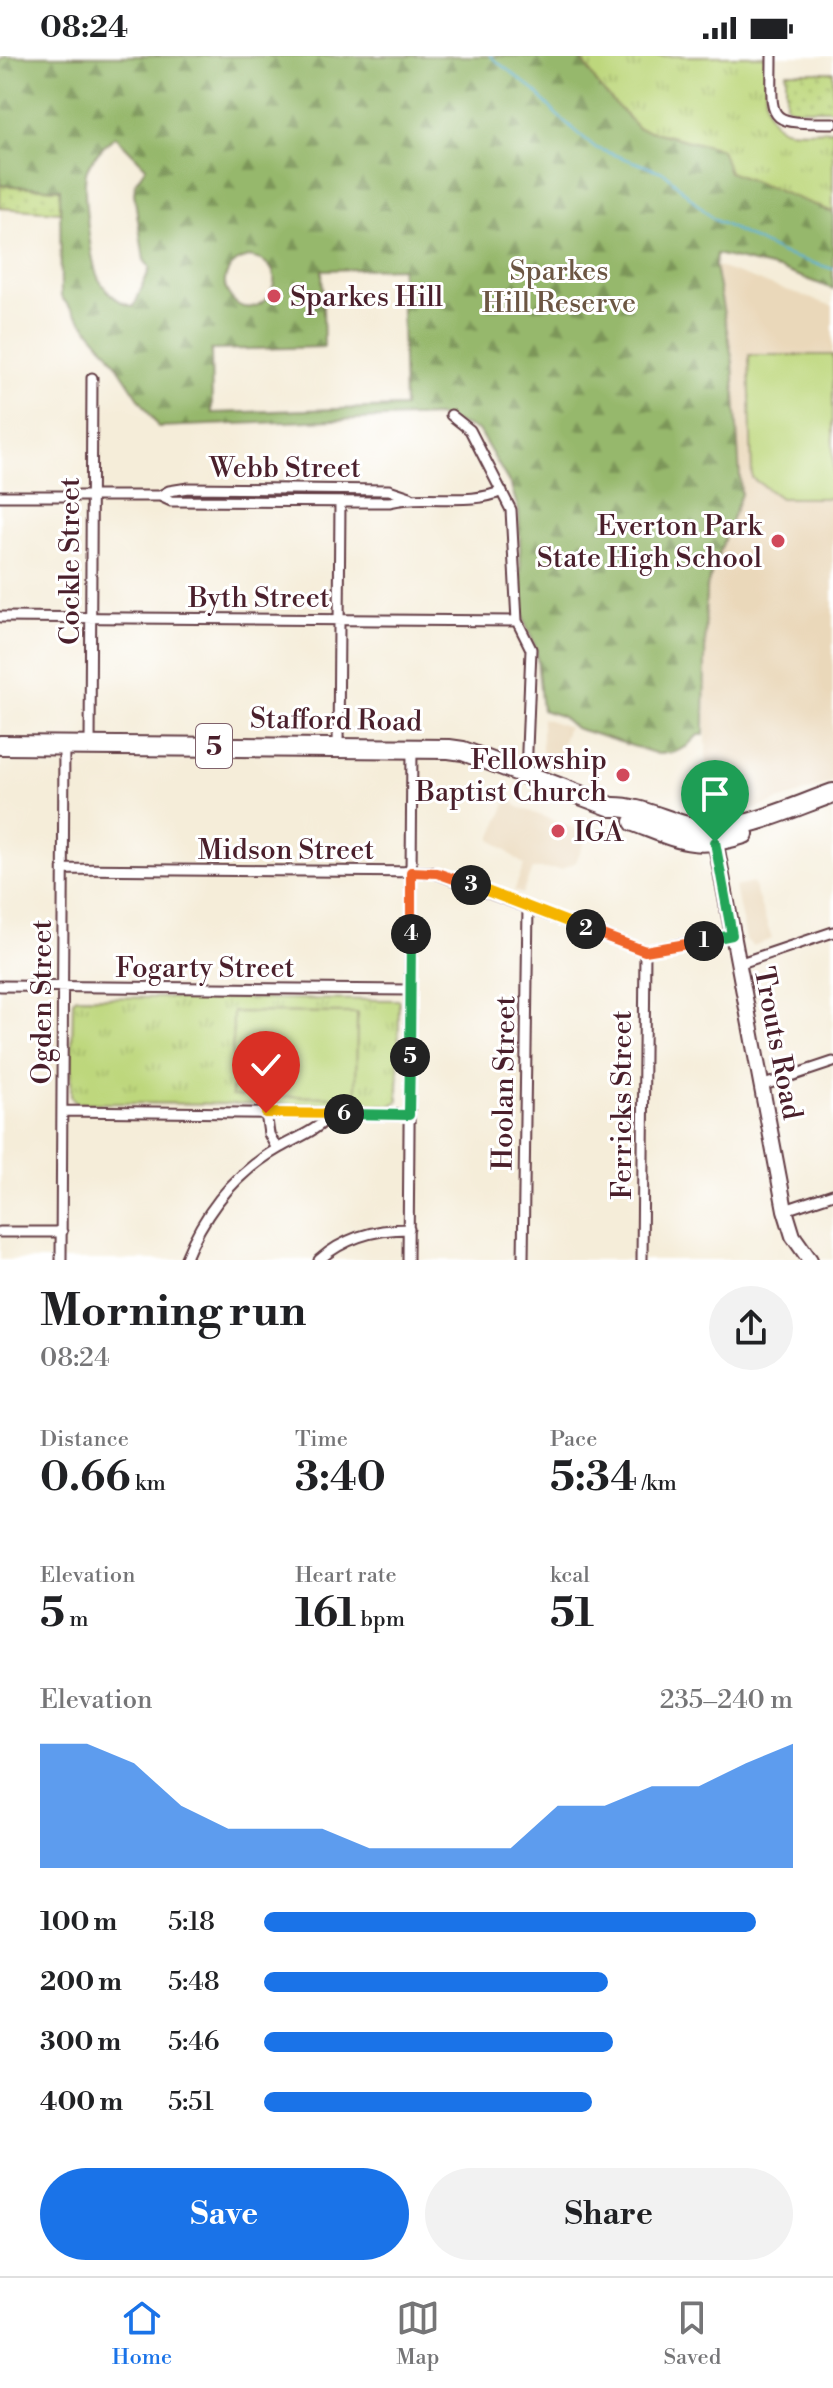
<!DOCTYPE html>
<meta charset="utf-8">
<style>
:root{--surface:#fff;--page:#f2f2f2;--text:#202124;--muted:#757577;--line:#e0e0e0;--accent:#1a73e8}
body{margin:0;font-family:"Libre Bodoni",serif;background:var(--page);color:var(--text);height:100vh;display:flex;flex-direction:column;font-size:30px;white-space:nowrap}
*{box-sizing:border-box;margin:0}
p{font-size:26px;color:var(--muted)}
.icon{flex:none;width:44px;height:44px;fill:none;stroke:currentColor;stroke-width:2;stroke-linecap:round;stroke-linejoin:round}
.map{position:relative;height:1204px;overflow:hidden}
.side{display:flex;flex-direction:column;background:var(--surface);flex:1}
.side>*{flex:none}
.pin{position:absolute;display:grid;place-items:center;width:68px;height:68px;color:#fff;margin:-82px -34px;border-radius:50% 50% 50% 0;rotate:-45deg;box-shadow:0 0 8px #0007}
.pin .icon{rotate:45deg}
.km{position:absolute;width:40px;height:40px;margin:-20px;border-radius:50%;background:#222;color:#fff;font-size:22px;line-height:40px;text-align:center}
.round{display:grid;place-items:center;flex:none;width:84px;height:84px;border-radius:42px;background:var(--page)}
.headline{display:flex;align-items:center;justify-content:space-between;height:136px;padding:0 40px}
h1{font-size:44px;font-weight:700;line-height:60px}
.figures{display:grid;grid-template-columns:repeat(3,1fr);gap:12px;height:136px;padding:8px 40px}
.figures div{display:grid;align-content:center}
.figures b{font-size:40px;font-weight:700}
.figures small{font-size:22px;font-weight:400}
.figures p{font-size:22px}
.chart{height:224px;padding:16px 40px}
.chart p{display:flex;justify-content:space-between}
.chart svg{width:100%;height:144px;margin-top:8px;fill:var(--accent);opacity:.7}
.action{display:flex;gap:16px;margin-top:auto;padding:16px 40px}
.action a{flex:1;height:92px;border-radius:48px;background:var(--accent);color:#fff;font-size:32px;font-weight:700;line-height:92px;text-align:center}
.action a+a{background:var(--page);color:var(--text)}
ul{padding:0 40px;list-style:none;font-size:26px}
li{display:grid;grid-template-columns:128px 96px 1fr;align-items:center;height:60px}
li i{height:20px;border-radius:10px;background:var(--accent)}
.status{display:flex;justify-content:space-between;align-items:center;height:56px;padding:0 40px;background:var(--surface);direction:ltr}
.status svg{height:22px;fill:currentColor}
.menu{display:flex;justify-content:space-around;align-items:center;height:112px;border-top:2px solid var(--line);background:var(--surface);font-size:22px;color:var(--muted)}
.menu a{display:grid;justify-items:center;gap:4px}
.menu .current{color:var(--accent)}
.map>svg:first-child{display:block}
.built{fill:#ead8ba}
.grass{fill:url(#grass-dots);stroke:#847b54;stroke-width:2}
.forest{fill:url(#forest-firs);stroke:#706c4c;stroke-width:2;fill-rule:evenodd}
.park{fill:url(#park-tufts);stroke:#847b54;stroke-width:2}
.garden{fill:#bdd77c;stroke:#847b54;stroke-width:2}
.lines{fill:none;stroke-linecap:round;stroke-linejoin:round}
.stream{stroke:#5cb2d8;stroke-width:2}
.street-casing{stroke:#643e45;stroke-width:13}
.secondary-casing{stroke:#643e45;stroke-width:18}
.highway-casing{stroke:#643e45;stroke-width:22}
.street{stroke:#fff;stroke-width:9}
.secondary{stroke:#fff;stroke-width:14}
.highway{stroke:#fff;stroke-width:18}
.split-1-casing{stroke:#fff;stroke-width:16}
.split-2-casing{stroke:#fff;stroke-width:16}
.split-3-casing{stroke:#fff;stroke-width:16}
.split-4-casing{stroke:#fff;stroke-width:16}
.split-5-casing{stroke:#fff;stroke-width:16}
.split-6-casing{stroke:#fff;stroke-width:16}
.split-7-casing{stroke:#fff;stroke-width:16}
.split-1{stroke:#22a559;stroke-width:10}
.split-2{stroke:#f0652b;stroke-width:10}
.split-3{stroke:#f5b400;stroke-width:10}
.split-4{stroke:#f0652b;stroke-width:10}
.split-5{stroke:#22a559;stroke-width:10}
.split-6{stroke:#22a559;stroke-width:10}
.split-7{stroke:#f5b400;stroke-width:10}
.poi-dot{fill:#d1495b;stroke:#fff;stroke-width:3}
.labels{text-anchor:middle;stroke-width:6;stroke-linejoin:round;paint-order:stroke}
.shield{fill:#fff;stroke:#80626b;stroke-width:2}
.shield-label{font-size:26px;font-weight:bold;fill:#4a1f2b}
.park-label{font-size:28px;fill:#6c5643;stroke:#fff}
.poi-label{font-size:28px;fill:#4a1f2b;stroke:#fff;text-anchor:start}
.street-label{font-size:28px;fill:#4a1f2b;stroke:#fff}
</style>
<div class="status"><b>08:24</b><svg viewBox="0 0 49 12"><path d="M0 12V9h3v3zM5 12V6h3v6zM10 12V3h3v9zM15 12V0h3v12zM26 1h20v11H26zM47 4h2v5h-2z"/></svg></div>
<div class="map">
<svg width="833" height="1204" viewBox="0 0 833 1204">
<defs>
<pattern id="grass-dots" width="8" height="8" patternUnits="userSpaceOnUse" patternTransform="scale(2)"><rect width="8" height="8" fill="#bdd77c"/><path d="M2 2h.1M6 6h.1" fill="none" stroke="#a4b86b" stroke-width="1.8" stroke-linecap="round"/></pattern>
<pattern id="forest-firs" width="22" height="20" patternUnits="userSpaceOnUse" patternTransform="scale(2)"><rect width="22" height="20" fill="#96b86c"/><path d="M5 1l3.5 6h-7zM16 11l3.5 6h-7z" fill="#7c9559"/></pattern>
<pattern id="park-tufts" width="24" height="20" patternUnits="userSpaceOnUse" patternTransform="scale(2)"><rect width="24" height="20" fill="#bdd77c"/><path d="M3 7l-1-3M5 7V3M7 7l1-3M15 17l-1-3M17 17v-4M19 17l1-3" fill="none" stroke="#a4b86b"/></pattern>
</defs>
<rect width="100%" height="100%" fill="#fff"/>
<filter id="ink" filterUnits="userSpaceOnUse"><feTurbulence type="fractalNoise" baseFrequency=".0125" numOctaves="2"/><feDisplacementMap in="SourceGraphic" scale="16" xChannelSelector="R" yChannelSelector="G"/><feConvolveMatrix kernelMatrix="1 2 1 2 8 2 1 2 1" color-interpolation-filters="sRGB"/></filter>
<filter id="wash" filterUnits="userSpaceOnUse"><feTurbulence type="fractalNoise" baseFrequency=".006" numOctaves="4" result="noise"/><feDisplacementMap in="SourceGraphic" scale="32" xChannelSelector="R" yChannelSelector="G"/><feGaussianBlur stdDeviation="1.8" result="paint"/><feColorMatrix in="noise" values="0 0 0 0 0 0 0 0 0 0 0 0 0 0 0 0 0 1.4 0 .05"/><feComposite in="paint" operator="in"/></filter>
<g filter="url(#wash)">
<rect width="100%" height="100%" fill="#f5edd9"/>
<path class="built" d="M715 210 833 250V727L736 759 706 765V533L741 438 733 306Z
M542 662 568 671 553 713 545 710 542 705Z
M509 741 518 751 576 773 590 772 576 806 562 813H532L522 838 514 835 524 809 491 783Z
M753 827 772 883 753 890 746 884 735 831Z"/>
<path class="grass" d="M786 16H833V53H792L786 49Z
M0 129 60 133V156L0 152Z"/>
<path class="forest" d="M5 0H580L600 32 722 93 827 155 833 156V233L783 214 716 198 715 210 733 306 741 438 706 533 704 679H698L686 691 675 696 658 698 575 672 561 660 542 654 536 593 522 559 519 456 511 430 478 374 437 360 158 371 109 297 61 241 60 133 0 129V4ZM115 80 146 111 136 126 134 137 144 204 150 212 134 251C119 246 109 239 100 225 91 212 81 129 87 114 93 100 104 90 115 80ZM248 201C305 208 255 280 229 239 218 222 231 205 248 201ZM401 212 404 351 212 357 211 294 324 291 322 214Z"/>
<path class="park" d="M580 0H766C766 22 758 68 788 74 802 76 819 74 833 74V156L729 116 721 93 638 72 600 32Z
M77 941 399 944 398 1044 393 1049 76 1047 71 1041 73 944Z"/>
<path class="garden" d="M749 299H833V442H780L752 422Z
M233 956 357 957 356 1041 232 1040Z"/>
<g class="lines">
<path class="stream" d="M490 0 535 35 557 59 596 92 665 117 713 163 783 198 833 213"/>
</g>
</g>
<g filter="url(#ink)">
<g class="lines">
<defs>
<path id="street" d="M772 0C772 66 764 67 833 67
M451 359 470 374 511 454 517 565 531 593 526 719
M0 440H160L171 445 390 446C426 437 470 450 502 435
M160 440 169 435 188 432 389 434 410 441
M0 561 517 565
M90 689 92 322
M338 691 340 446
M64 813 432 816 645 895 732 879
M738 908 833 876
M0 930 410 934
M761 1030 833 1006
M62 1055 331 1058
M266 1057 269 1078 277 1093
M785 1154 833 1138
M0 1176H62
M61 1204 64 689
M185 1204C204 1157 235 1117 279 1092 298 1081 317 1075 331 1058L409 1059
M319 1204C345 1181 375 1173 409 1173
M408 1204 412 692
M523 1204 528 851
M642 1204 645 895"/>
<path id="secondary" d="M714 778 785 1154 793 1180 810 1204"/>
<path id="highway" d="M0 689 449 693 463 695 612 751C641 750 667 767 696 772 738 778 793 751 833 737
M634 766C679 783 696 794 744 778"/>
</defs>
<use href="#street" class="street-casing"/>
<use href="#secondary" class="secondary-casing"/>
<use href="#highway" class="highway-casing"/>
<use href="#street" class="street"/>
<use href="#secondary" class="secondary"/>
<use href="#highway" class="highway"/>
</g>
</g>
<g class="lines" filter="url(#ink)">
<defs>
<path id="split-1" d="M704 885 732 879 715 786"/>
<path id="split-2" d="M586 873 645 895 704 885"/>
<path id="split-3" d="M471 829 586 873"/>
<path id="split-4" d="M411 878V816L437 817 471 829"/>
<path id="split-5" d="M410 1001 411 878"/>
<path id="split-6" d="M344 1058 409 1059 410 1001"/>
<path id="split-7" d="M266 1057 344 1058"/>
</defs>
<use href="#split-1" class="split-1-casing"/>
<use href="#split-2" class="split-2-casing"/>
<use href="#split-3" class="split-3-casing"/>
<use href="#split-4" class="split-4-casing"/>
<use href="#split-5" class="split-5-casing"/>
<use href="#split-6" class="split-6-casing"/>
<use href="#split-7" class="split-7-casing"/>
<use href="#split-1" class="split-1"/>
<use href="#split-2" class="split-2"/>
<use href="#split-3" class="split-3"/>
<use href="#split-4" class="split-4"/>
<use href="#split-5" class="split-5"/>
<use href="#split-6" class="split-6"/>
<use href="#split-7" class="split-7"/>
</g>
<g class="poi-dot">
<circle cx="274" cy="240" r="8"/>
<circle cx="778" cy="485" r="8"/>
<circle cx="623" cy="719" r="8"/>
<circle cx="558" cy="775" r="8"/>
</g>
<g class="labels">
<rect class="shield" x="196" y="668" width="36" height="44" rx="6"/>
<g class="shield-label">
<text x="214" y="699">5</text>
</g>
<g class="park-label">
<text x="559" y="224">Sparkes<tspan x="559" dy="32">Hill Reserve</tspan></text>
</g>
<g class="poi-label">
<text x="290" y="250">Sparkes Hill</text>
<text x="762" y="479" text-anchor="end">Everton Park<tspan x="762" dy="32">State High School</tspan></text>
<text x="607" y="713" text-anchor="end">Fellowship<tspan x="607" dy="32">Baptist Church</tspan></text>
<text x="574" y="785">IGA</text>
</g>
<g class="street-label">
<text x="285" y="421">Webb Street</text>
<text transform="translate(69 505) rotate(-90)" y="10">Cockle Street</text>
<text x="259" y="551">Byth Street</text>
<text transform="translate(336 663) rotate(1)" y="10">Stafford Road</text>
<text x="286" y="803">Midson Street</text>
<text x="205" y="921">Fogarty Street</text>
<text transform="translate(41 946) rotate(-90)" y="10">Ogden Street</text>
<text transform="translate(779 987) rotate(79)" y="10">Trouts Road</text>
<text transform="translate(503 1027) rotate(-89)" y="10">Hoolan Street</text>
<text transform="translate(621 1049) rotate(-90)" y="10">Ferricks Street</text>
</g>
</g>
</svg>
<div class="pin" style="left:715px;top:786px;background:#1e9e55"><svg class="icon" aria-label="arrive" viewBox="0 0 24 24"><path d="M6 21V4h12l-3 4 3 4H6"/></svg></div>
<div class="pin" style="left:266px;top:1057px;background:#d93025"><svg class="icon" aria-label="check" viewBox="0 0 24 24"><path d="M5 12l5 5 9-10"/></svg></div>
<b class="km" style="left:704px;top:885px">1</b>
<b class="km" style="left:586px;top:873px">2</b>
<b class="km" style="left:471px;top:829px">3</b>
<b class="km" style="left:411px;top:878px">4</b>
<b class="km" style="left:410px;top:1001px">5</b>
<b class="km" style="left:344px;top:1058px">6</b>
</div>
<section class="side">
<div class="headline"><div><h1>Morning run</h1><p>08:24</p></div><a class="round"><svg class="icon" aria-label="share" viewBox="0 0 24 24"><path d="M12 15V3M7 8l5-5 5 5M5 13v7h14v-7"/></svg></a></div>
<div class="figures">
<div><p>Distance</p><b>0.66<small> km</small></b></div>
<div><p>Time</p><b>3:40</b></div>
<div><p>Pace</p><b>5:34<small> /km</small></b></div>
</div>
<div class="figures">
<div><p>Elevation</p><b>5<small> m</small></b></div>
<div><p>Heart rate</p><b>161<small> bpm</small></b></div>
<div><p>kcal</p><b>51</b></div>
</div>
<div class="chart"><p><span>Elevation</span>235–240 m</p>
<svg viewBox="0 0 160 44" preserveAspectRatio="none"><path d="M0 44V6L10 6L20 12L30 25L40 32L50 32L60 32L70 38L80 38L90 38L100 38L110 25L120 25L130 19L140 19L150 12L160 6V44z"/></svg>
</div>
<ul>
<li><b>100 m</b>5:18<i style="width:93%"></i></li>
<li><b>200 m</b>5:48<i style="width:65%"></i></li>
<li><b>300 m</b>5:46<i style="width:66%"></i></li>
<li><b>400 m</b>5:51<i style="width:62%"></i></li>
</ul>
<div class="action"><a>Save</a><a>Share</a></div>
</section>
<nav class="menu">
<a class="current"><svg class="icon" aria-label="home" viewBox="0 0 24 24"><path d="M3 11l9-7 9 7M6 9v11h12V9"/></svg>Home</a>
<a><svg class="icon" aria-label="map" viewBox="0 0 24 24"><path d="M3 6l6-2 6 2 6-2v14l-6 2-6-2-6 2zM9 4v14M15 6v14"/></svg>Map</a>
<a><svg class="icon" aria-label="saved" viewBox="0 0 24 24"><path d="M7 4h10v16l-5-4-5 4z"/></svg>Saved</a>
</nav>
